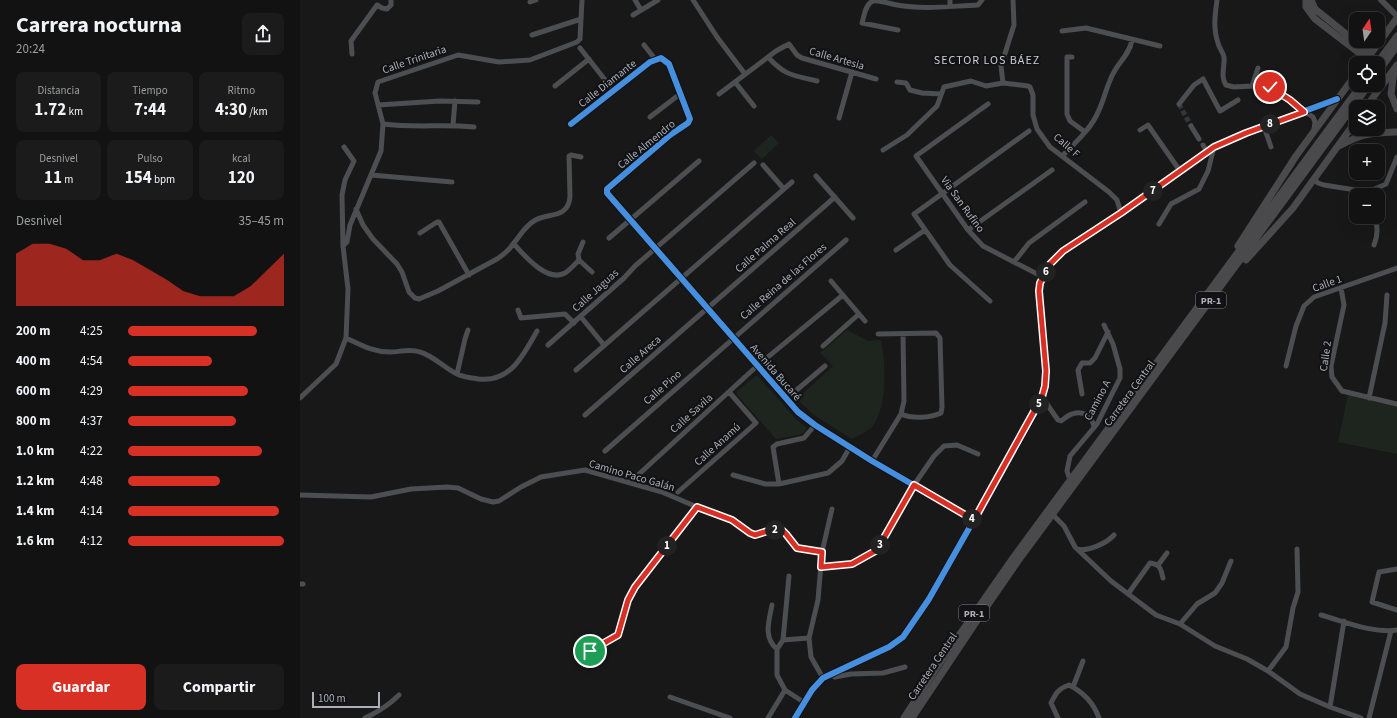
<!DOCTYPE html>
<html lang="es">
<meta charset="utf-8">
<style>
:root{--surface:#121212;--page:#1b1b1b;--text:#f1f3f6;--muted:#9c9e9f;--line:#313232;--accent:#d93025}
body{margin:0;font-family:"Source Sans 3",sans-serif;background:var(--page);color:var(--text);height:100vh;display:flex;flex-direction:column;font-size:15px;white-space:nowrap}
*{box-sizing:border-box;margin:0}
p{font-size:13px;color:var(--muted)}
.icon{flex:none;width:22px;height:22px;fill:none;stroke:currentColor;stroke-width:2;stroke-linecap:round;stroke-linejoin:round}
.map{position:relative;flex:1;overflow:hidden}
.side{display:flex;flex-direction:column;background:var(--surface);width:300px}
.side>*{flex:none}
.needle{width:26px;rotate:13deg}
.tools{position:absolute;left:1049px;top:12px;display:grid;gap:8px}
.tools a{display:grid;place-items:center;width:36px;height:36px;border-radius:8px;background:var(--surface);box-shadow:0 4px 16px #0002,0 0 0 1px var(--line);font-size:20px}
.scale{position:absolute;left:12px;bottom:10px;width:68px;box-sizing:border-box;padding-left:4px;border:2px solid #aaafb8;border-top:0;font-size:11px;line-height:14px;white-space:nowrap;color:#aaafb8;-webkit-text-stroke:3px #121214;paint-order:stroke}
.pin{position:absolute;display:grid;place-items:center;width:34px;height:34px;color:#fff;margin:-17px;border:2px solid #fff;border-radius:50%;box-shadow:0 1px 4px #0007}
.km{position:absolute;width:20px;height:20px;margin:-10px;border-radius:50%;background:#222;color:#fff;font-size:11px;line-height:20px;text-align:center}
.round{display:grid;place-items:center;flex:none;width:42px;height:42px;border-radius:8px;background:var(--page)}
.head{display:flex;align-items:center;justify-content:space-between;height:68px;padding:0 16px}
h1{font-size:22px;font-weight:700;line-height:30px}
.metrics{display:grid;grid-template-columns:repeat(3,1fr);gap:6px;height:68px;padding:4px 16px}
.metrics div{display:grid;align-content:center;border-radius:8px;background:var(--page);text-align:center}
.metrics b{font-size:17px;font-weight:700}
.metrics small{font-size:11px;font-weight:400}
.metrics p{font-size:11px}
.chart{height:112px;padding:8px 16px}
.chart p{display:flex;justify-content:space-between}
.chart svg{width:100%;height:72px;margin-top:4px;fill:var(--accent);opacity:.7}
.action{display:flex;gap:8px;margin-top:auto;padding:8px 16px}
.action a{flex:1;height:46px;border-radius:8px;background:var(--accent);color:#fff;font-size:16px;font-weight:700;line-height:46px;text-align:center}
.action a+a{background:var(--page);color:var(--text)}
ul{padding:0 16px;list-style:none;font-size:13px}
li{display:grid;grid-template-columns:64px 48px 1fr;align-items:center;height:30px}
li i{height:10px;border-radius:5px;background:var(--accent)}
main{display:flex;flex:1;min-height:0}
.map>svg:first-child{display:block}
.green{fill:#1e251f}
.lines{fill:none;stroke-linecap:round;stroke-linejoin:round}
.minor-tunnel{stroke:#353638;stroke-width:5;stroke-dasharray:5 2.5;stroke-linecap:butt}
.minor{stroke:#4c4e51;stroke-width:5}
.major{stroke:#494a4d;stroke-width:6}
.highway{stroke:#4a4a4d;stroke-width:7}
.cycleway-casing{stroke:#121214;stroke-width:8}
.cycleway{stroke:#468fdf;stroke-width:6}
.route-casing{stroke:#fff;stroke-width:8}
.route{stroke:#d93025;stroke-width:5}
.labels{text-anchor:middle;stroke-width:4;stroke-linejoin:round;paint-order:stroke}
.shield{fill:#121214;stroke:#7c8087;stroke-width:1}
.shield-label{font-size:10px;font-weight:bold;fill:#aaafb8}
.street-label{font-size:11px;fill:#aaafb8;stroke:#121214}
.neighbourhood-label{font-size:12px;letter-spacing:1px;fill:#cbced4;stroke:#121214}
</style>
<main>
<section class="side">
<div class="head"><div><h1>Carrera nocturna</h1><p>20:24</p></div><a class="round"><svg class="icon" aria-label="share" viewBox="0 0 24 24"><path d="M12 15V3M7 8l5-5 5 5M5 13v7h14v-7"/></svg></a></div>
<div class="metrics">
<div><p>Distancia</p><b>1.72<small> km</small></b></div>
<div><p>Tiempo</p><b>7:44</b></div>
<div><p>Ritmo</p><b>4:30<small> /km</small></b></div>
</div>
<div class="metrics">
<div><p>Desnivel</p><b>11<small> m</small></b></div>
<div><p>Pulso</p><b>154<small> bpm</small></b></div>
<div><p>kcal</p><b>120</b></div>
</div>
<div class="chart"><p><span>Desnivel</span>35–45 m</p>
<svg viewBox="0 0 160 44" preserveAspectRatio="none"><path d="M0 44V12L10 6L20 6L30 9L40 16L50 16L60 12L70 16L80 22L90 28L100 35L110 38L120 38L130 38L140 32L150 22L160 12V44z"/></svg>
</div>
<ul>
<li><b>200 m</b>4:25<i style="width:83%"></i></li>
<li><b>400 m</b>4:54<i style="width:54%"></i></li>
<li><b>600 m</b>4:29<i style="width:77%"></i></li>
<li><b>800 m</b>4:37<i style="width:69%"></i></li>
<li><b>1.0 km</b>4:22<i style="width:86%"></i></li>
<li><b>1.2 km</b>4:48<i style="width:59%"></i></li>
<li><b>1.4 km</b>4:14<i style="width:97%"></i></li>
<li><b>1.6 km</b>4:12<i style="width:100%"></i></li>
</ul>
<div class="action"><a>Guardar</a><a>Compartir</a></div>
</section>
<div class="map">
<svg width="1097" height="718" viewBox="0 0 1097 718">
<rect width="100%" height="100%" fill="#181818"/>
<path class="green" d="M471 135 479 143 462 159 454 151Z
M547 330 568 341 581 340C586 363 588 409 571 428 566 432 558 436 552 439L514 415 498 400 499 397 533 366 520 353Z
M457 375 497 420 507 428 505 432 498 435 476 439 437 395V391Z
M1048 394 1097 406V454L1038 442Z"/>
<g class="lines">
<path class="minor-tunnel" d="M879 104 891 126"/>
<path class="minor" d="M335 0 341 10
M393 0 417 37 445 74
M650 0V6
M917 0C915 15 913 29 918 43 919 48 923 52 924 57 925 67 920 76 926 85L934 87 952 86 969 87 1013 117 1015 122 1014 130
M230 2 236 0
M333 15 358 0
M598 30 562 23C564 17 565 4 573 1 579 0 591 4 597 5 624 10 651 6 678 5L682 0
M762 31 786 28 860 46
M232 35 281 19
M344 45 355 59
M280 48 313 90
M52 54 51 41 77 5 82 8 87 9 91 5V0
M468 57C485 76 493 75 517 81
M772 57H767V114L770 121 785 132
M435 82 454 106
M597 82 606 83 610 90 622 93 641 94
M703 83 701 66 714 25 713 0
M255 86 289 59
M952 86 958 68
M419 94 476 51 485 46 489 44 497 55 502 58 576 79
M688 104 616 156 668 230 683 246 743 277
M879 104 894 85 903 79 920 111 938 100
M78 105 140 101 178 102
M350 117 380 94
M539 118 552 72
M83 124C113 128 144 124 174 127
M271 124 350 62 361 58 369 64 390 119 388 123 370 135 307 189V193L498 412 515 425 572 461 674 520
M153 125 155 101
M891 126 899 139
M964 127 971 147
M840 130 848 125 880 171
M903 145 907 152
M583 150 607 135 637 106 644 87 671 81 686 86 703 83 728 86 730 87 733 95V115L737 129 750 147 809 192 817 200 821 213
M762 156C776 142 792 128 799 110 805 97 807 84 814 72 820 61 830 53 832 40
M463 165 484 189
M71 175 152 182
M516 176 553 218
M1014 179 1018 183 1024 185 1068 192 1086 184 1097 157
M56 209 63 225 73 239 97 264 102 272 109 292 115 298 119 299 138 291 197 259C203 255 209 250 213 244 220 236 225 226 234 221 246 212 268 220 270 197L269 156 271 155 281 157
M859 224 871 204 899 189 908 171 914 147
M668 230 752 170
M120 233 137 222H139L169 275
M309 238 399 161
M214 244C224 255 247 283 265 273 270 270 275 264 279 260L278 254 283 242
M1074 245C1078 236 1078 227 1075 217
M43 246 47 242 50 225 81 151 83 124 75 93 78 82 158 55 199 62 230 60 277 42 280 39 282 0
M596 250 625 230
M279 260 292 272
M714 262 729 243 785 202
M531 281 565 321
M1041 288 1044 305 1031 366 1032 377 1042 391 1097 404
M690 301 650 265 614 214 729 131
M218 310 221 318 265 314 274 323
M281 317 304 345
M578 334 636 333 640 338 642 407 641 413C630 418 612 419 601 414
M46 338C61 345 73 352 90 352 100 352 110 348 120 352 134 356 144 368 157 374 163 377 171 378 178 379 211 383 223 355 237 331
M248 345 324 278 335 266 454 163
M523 346 559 314
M986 366 996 326 1004 306 1014 297 1097 268
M276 370 492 182
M157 374 165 339 168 330
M782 394 778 370 782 363H790L795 358 808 332
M742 397 758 420 761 421C764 419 768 415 772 414 784 410 792 416 794 427
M0 398 36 364 46 338 48 289 43 246 42 195 45 180 54 161 44 147
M1069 398 1085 323 1087 295
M486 399 525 366
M285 415 535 197
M305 451 546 240
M572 461 601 414 604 401 603 334
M338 475 457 366 543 295
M433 475 465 484H479L528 473 542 461 550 447
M770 480 767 471 770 456 797 424 820 378V369L813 344 804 325
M479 484 473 447 477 444 504 438 515 425
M378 492 456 423 429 392
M0 495 71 497 111 489 147 487 158 488 181 499 193 502 199 501 221 487 241 477 285 470 362 492 397 507 432 520 450 533 455 535 471 530H478L483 531 497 547 522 552
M750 512 764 526 775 547 811 581 856 615 880 624 915 646 947 659 968 671 1000 694 1030 707 1061 718
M777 549C788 552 807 543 814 535
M858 565 867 553
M521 567 552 564 577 550 614 485 634 456 644 446 657 445 678 454
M1097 569 1079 572 1072 602 1097 610
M0 584H3
M828 594 850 563C860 564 861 569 863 578
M472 605C469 620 463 638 477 649V675L485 690 505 703
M1021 615C1043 621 1074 634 1097 630
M880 624 897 604 915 593 922 583 931 561
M483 640 509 638
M477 649 483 640 489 576
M289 664 287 656 289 651 318 635 328 600 335 587 397 507
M968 671 986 647 993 608 998 592 997 549
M530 674 535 677 551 674 583 673 605 667
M523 678 511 657 509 638 518 600 522 552 532 509
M773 687 783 661
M370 697 430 718
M1030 707 1044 621
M65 718C78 712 89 705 99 695
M468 718 485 690
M495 718 512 690 523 678 589 647 603 637 629 599 735 412 742 397 745 386 746 371 739 291 740 283 750 264 763 251 821 213 914 147 946 133 1037 99
M758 718 751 703C756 693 758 689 769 685 783 692 794 704 799 718
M1069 718 1091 631"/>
<path class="major" d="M1081 0 1097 16"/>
<path class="highway" d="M1006 0V7L1015 19 1067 59
M1011 0 1015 9 1071 54
M1064 63 1097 18
M1077 63 1097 36
M1094 71 1091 94 1097 109
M1078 72 1097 46
M1066 107 1097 65
M1039 146C1063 133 1071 133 1097 132
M938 246 996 156 1056 74
M946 260 993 208 1056 121
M604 718 637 667 713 558 1061 85
M612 718 680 616 718 561 1069 85"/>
<defs>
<path id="cycleway" d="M271 124 350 62 361 58 369 64 390 119 388 123 370 135 307 189V193L498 412 515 425 572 461 674 520
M495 718 512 690 523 678 589 647 603 637 629 599 735 412 742 397 745 386 746 371 739 291 740 283 750 264 763 251 821 213 914 147 946 133 1037 99"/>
</defs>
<use href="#cycleway" class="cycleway-casing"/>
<use href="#cycleway" class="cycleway"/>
</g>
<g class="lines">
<defs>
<path id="route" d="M290 651 318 635 328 600 335 587 397 507 432 520 450 533 455 535 471 530H478L483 531 486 534 497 548 522 552 521 567 552 564 577 550 614 485 674 520 742 397 745 386 746 371 739 291 740 283 750 264 763 251 821 213 914 147 946 133 1004 112 990 100 970 87"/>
</defs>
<use href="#route" class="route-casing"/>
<use href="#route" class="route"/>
</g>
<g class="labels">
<g class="shield">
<rect x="896" y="292" width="30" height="16" rx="3"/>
<rect x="659" y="605" width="30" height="16" rx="3"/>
</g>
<g class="shield-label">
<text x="911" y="304">PR-1</text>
<text x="674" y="617">PR-1</text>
</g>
<g class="street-label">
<text transform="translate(537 58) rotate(16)" y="4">Calle Artesia</text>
<text transform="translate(114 59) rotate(-19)" y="4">Calle Trinitaria</text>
<text transform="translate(307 83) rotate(-38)" y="4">Calle Diamante</text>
<text transform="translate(346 144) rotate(-39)" y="4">Calle Almendro</text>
<text transform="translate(767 145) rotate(41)" y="4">Calle F</text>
<text transform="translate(663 204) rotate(54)" y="4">Via San Rufino</text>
<text transform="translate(465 245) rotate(-41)" y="4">Calle Palma Real</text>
<text transform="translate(483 281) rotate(-41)" y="4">Calle Reina de las Flores</text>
<text transform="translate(1027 283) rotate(-20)" y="4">Calle 1</text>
<text transform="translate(295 290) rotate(-42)" y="4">Calle Jaguas</text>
<text transform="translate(340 354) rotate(-41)" y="4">Calle Areca</text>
<text transform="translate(1025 356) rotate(-82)" y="4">Calle 2</text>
<text transform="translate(476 372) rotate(49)" y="4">Avenida Bucaré</text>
<text transform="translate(362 387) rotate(-41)" y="4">Calle Pino</text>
<text transform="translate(829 393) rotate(-54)" y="4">Carretera Central</text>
<text transform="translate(797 400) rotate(-62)" y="4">Camino A</text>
<text transform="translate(391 413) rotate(-42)" y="4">Calle Savila</text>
<text transform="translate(417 444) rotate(-42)" y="4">Calle Anamú</text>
<text transform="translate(332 475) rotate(16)" y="4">Camino Paco Galán</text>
<text transform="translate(632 666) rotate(-56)" y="4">Carretera Central</text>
</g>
<g class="neighbourhood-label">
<text x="687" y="64">SECTOR LOS BÁEZ</text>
</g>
</g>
</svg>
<div class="tools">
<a><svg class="needle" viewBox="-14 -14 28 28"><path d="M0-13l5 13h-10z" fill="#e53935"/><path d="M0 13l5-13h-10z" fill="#9c9e9f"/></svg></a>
<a><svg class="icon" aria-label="locate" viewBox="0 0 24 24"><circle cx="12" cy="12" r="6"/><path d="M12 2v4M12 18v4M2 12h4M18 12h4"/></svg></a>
<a><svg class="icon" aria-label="layers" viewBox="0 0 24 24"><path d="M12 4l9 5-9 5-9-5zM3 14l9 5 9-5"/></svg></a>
<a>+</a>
<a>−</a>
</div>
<div class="scale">100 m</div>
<div class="pin" style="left:290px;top:651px;background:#1e9e55"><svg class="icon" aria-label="arrive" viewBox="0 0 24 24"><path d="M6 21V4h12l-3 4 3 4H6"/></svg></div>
<div class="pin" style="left:970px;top:87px;background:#d93025"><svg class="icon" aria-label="check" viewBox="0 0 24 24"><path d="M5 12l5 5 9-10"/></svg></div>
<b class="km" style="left:367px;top:546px">1</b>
<b class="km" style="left:475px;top:530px">2</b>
<b class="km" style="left:580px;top:545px">3</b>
<b class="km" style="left:672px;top:519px">4</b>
<b class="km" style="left:739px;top:404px">5</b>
<b class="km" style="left:746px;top:272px">6</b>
<b class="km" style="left:853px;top:191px">7</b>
<b class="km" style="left:970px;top:124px">8</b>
</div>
</main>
